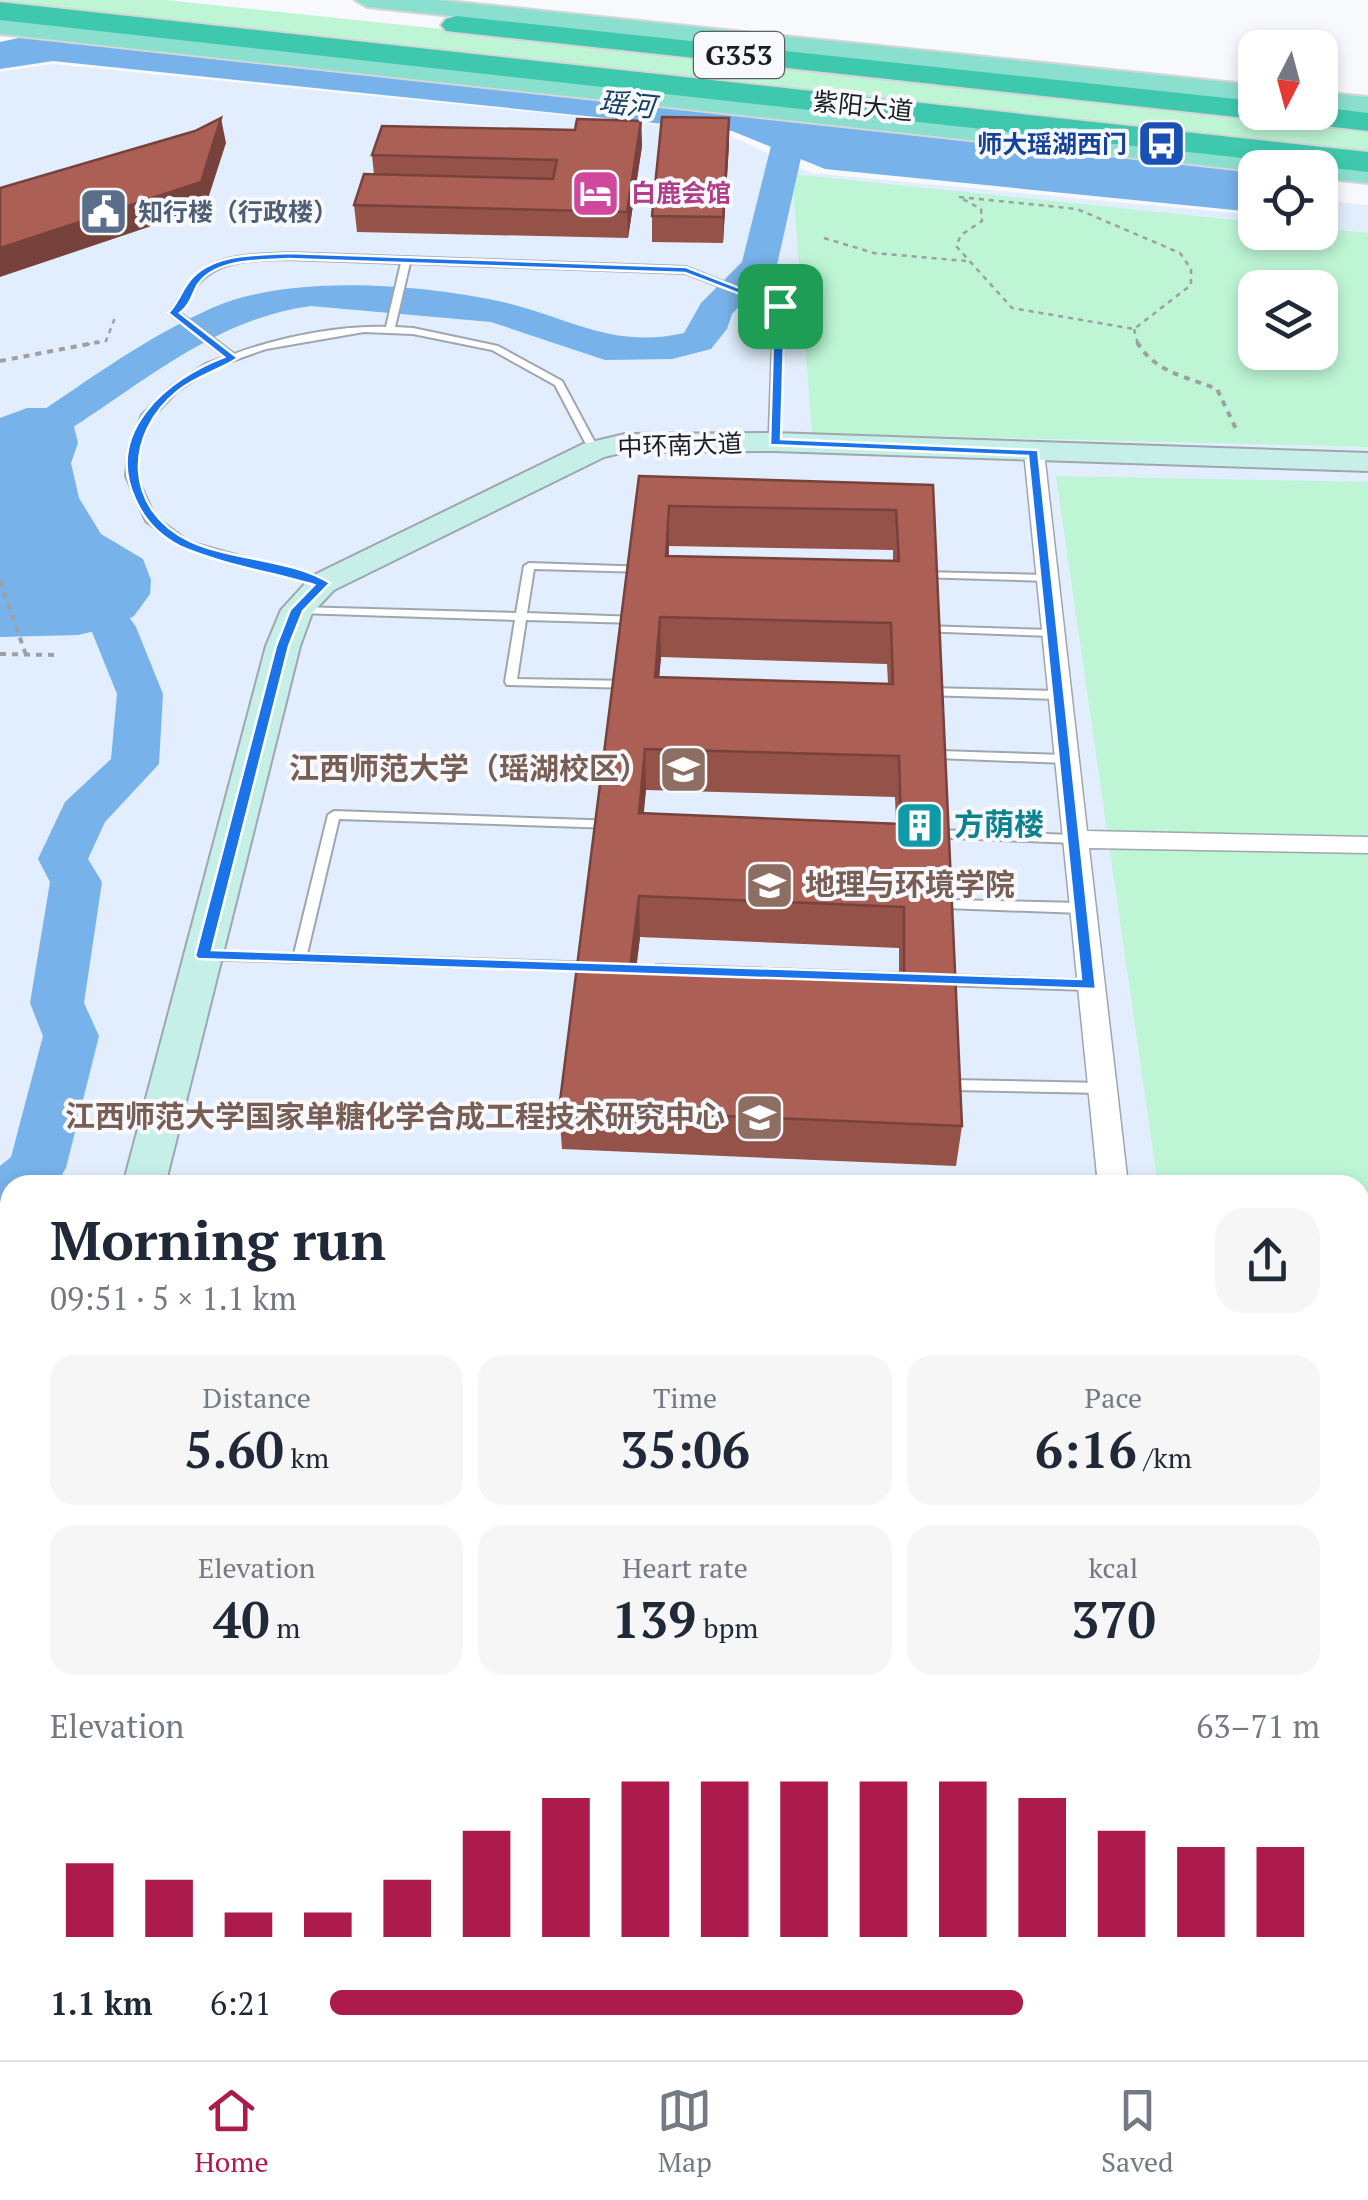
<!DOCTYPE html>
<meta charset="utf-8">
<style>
:root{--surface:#fff;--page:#f6f6f7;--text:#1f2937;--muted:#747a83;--line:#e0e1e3;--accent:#ad1a4c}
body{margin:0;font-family:"PT Serif","Noto Sans SC",serif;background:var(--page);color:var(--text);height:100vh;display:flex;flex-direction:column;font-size:38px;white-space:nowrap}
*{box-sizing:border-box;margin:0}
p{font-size:32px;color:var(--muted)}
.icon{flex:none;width:55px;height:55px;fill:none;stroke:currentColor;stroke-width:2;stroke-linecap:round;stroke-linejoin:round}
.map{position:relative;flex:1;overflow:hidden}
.sheet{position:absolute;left:0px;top:1175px;width:1370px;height:885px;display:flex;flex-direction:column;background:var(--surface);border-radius:30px 30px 0 0;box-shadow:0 5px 15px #0003}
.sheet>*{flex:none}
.needle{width:65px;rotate:186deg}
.controls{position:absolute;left:1238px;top:30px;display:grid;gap:20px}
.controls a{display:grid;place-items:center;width:100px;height:100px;border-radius:20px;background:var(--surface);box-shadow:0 5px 15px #0003;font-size:50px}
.pin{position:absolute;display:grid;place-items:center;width:85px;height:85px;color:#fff;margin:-42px;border-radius:20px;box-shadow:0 5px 15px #0006}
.round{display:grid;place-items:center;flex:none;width:105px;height:105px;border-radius:30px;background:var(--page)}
.summary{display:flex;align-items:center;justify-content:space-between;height:170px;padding:0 50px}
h1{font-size:55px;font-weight:700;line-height:75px}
.figures{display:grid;grid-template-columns:repeat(3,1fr);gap:15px;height:170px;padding:10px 50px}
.figures div{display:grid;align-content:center;border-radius:25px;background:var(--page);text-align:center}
.figures b{font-size:50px;font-weight:700}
.figures small{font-size:28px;font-weight:400}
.figures p{font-size:28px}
.chart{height:280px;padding:20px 50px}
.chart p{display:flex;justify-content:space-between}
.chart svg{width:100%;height:180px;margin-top:10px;stroke:var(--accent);stroke-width:6}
ul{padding:0 50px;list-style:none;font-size:32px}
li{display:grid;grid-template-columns:160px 120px 1fr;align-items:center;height:75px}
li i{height:25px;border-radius:12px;background:var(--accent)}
.menu{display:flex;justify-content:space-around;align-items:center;height:140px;border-top:2px solid var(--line);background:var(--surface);font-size:28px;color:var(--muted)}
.menu a{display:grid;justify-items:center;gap:5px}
.menu .on{color:var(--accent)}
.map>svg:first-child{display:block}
.built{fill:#e2eefd;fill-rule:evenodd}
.green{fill:#bdf5d5;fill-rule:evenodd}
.water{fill:#77b2ea}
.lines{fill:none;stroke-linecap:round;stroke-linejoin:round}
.river{fill:#77b2ea;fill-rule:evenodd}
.lane-casing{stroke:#9fa6ae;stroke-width:4}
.street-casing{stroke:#9fa6ae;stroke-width:3}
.secondary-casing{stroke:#9fa6ae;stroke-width:4}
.primary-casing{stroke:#d6d6d7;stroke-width:4}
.highway-casing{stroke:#d6d6d7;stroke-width:4}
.path-far1{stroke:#9d9fa3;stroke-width:2.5;stroke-dasharray:5 5;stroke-linecap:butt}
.path{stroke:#9d9fa3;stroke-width:4;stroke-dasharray:6 6;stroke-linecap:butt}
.lane{fill:#fff;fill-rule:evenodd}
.street{fill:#fff;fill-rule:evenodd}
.secondary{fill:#c5efe7;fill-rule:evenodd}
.primary{fill:#8bdfce;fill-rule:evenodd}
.highway{fill:#3ec9ae;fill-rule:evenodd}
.wall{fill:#945249;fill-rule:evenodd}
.shaded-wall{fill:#78423c}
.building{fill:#ac5f55;stroke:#78423c;stroke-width:2.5;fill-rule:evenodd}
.route{fill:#1a73e8;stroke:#fff;stroke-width:2.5;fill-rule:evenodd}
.labels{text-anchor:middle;stroke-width:8;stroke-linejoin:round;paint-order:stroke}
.far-street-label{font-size:25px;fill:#1b1d21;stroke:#f7f9fd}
.far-transit-label{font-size:25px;font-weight:bold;fill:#164399;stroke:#f7f9fd;text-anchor:end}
.far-hotel-label{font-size:25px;font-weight:bold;fill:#b23c85;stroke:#f7f9fd;text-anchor:start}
.far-service-label{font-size:25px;font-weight:bold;fill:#4e5e75;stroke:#f7f9fd;text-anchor:start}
.shield{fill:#f7f9fd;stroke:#5d5f63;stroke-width:2.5}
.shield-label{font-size:28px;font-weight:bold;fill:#1b1d21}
.far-water-label{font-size:28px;font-style:italic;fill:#144064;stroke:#f7f9fd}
.education-label{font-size:30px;font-weight:bold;fill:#785e54;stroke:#f7f9fd;text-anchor:end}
.culture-label{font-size:30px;font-weight:bold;fill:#0d838f;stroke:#f7f9fd;text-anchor:start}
</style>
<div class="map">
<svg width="1368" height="2060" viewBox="0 0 1368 2060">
<rect width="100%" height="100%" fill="#f7f9fd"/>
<path class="built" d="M52 64 719 131 811 173 1255 215V232H1320V200L1368 205V2060H0V72ZM1255 288H1320V352H1255ZM10 1185H1360V2050H10Z"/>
<path class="green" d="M7 0H166L1368 127V153L3 4Z
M792 174 1255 222V232H1320V228L1368 233V447L812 433ZM1255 288H1320V352H1255Z
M1056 476 1368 482V1778L1360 1777V1185H1158Z
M10 1815V2050H224L222 2060H0V1850Z
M911 2050H1161L1162 2060H911Z"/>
<path class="water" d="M37 34 1255 168V209L1244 211 825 169 732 131 53 61 0 69V42Z
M27 408H53L72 418 78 443 71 463 79 498 101 534 143 559 151 580 150 594 134 616 113 627 78 635 0 637V418Z
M1368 1933V2060H1303L1308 2050H1360V1950Z"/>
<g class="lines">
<path class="river" d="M793 112 805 115 809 122 777 265 732 314 727 329 711 349 672 359 605 360 491 322 311 306C234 316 172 360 109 403 72 428 44 449 0 460V435L11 432C76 389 140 340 212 308 289 274 417 284 498 301 565 315 611 350 684 333L701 303 742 262 777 122 781 115Z
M113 613 129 617 136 627 163 694 159 764 105 822 88 859 102 882 84 1003 99 1036 66 1168 56 1185H10V1206L0 1202V1166L11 1157 43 1036 30 1003 50 882 38 859 65 802 111 759 117 694 90 627 97 617Z"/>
<defs>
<path id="lane" d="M288 253 686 267 784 306 779 442 774 445 769 442 774 307 685 273 410 263 395 327 413 328 498 346 562 381 599 450 598 452H590L589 450 555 385 492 350 413 334 364 332 266 349 212 368 177 391 151 418 139 447 136 476 155 517 189 542 327 581 329 583 327 585H319L181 546 146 521 126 476 129 447 142 415 171 387 206 364 225 357 169 313C178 303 183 290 192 280 215 253 255 255 288 253ZM288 259 401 263 386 327C340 325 277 338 234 354L180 313C186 304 191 294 197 285 219 258 257 260 288 259Z
M529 563 650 567V571L646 572 534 569 527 613 637 617 643 620 637 623 526 620 517 679 631 681 635 682V688L507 685 505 682 515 620 298 613 292 610 298 607 516 613 524 566Z
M922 572 1047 575 1053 578 1047 581 918 577V573Z
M923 626 1052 630 1058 633 1052 636 919 631 917 629Z
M927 688 1058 691 1064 695 1058 699 923 695 921 692Z
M940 751 1065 755 1071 759 1065 763 936 758 934 755Z
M334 811 617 821 619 824 617 827 613 828 339 819 307 954 595 963 602 968 600 971 201 959 199 956 206 951 294 954 328 815Z
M934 830 1073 835 1079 839 1073 843 930 837 928 834 930 831Z
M946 900 1081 903 1088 908 1081 913 946 908 940 904Z
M656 965 914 974 921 979 914 984 656 975 649 970Z
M941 975 1090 980 1097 985 1090 990 941 985 934 980Z
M953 1080 1102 1083 1107 1084 1109 1088 1107 1092 1102 1093 953 1090 948 1089 946 1085 948 1081Z"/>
<path id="street" d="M1034 446 1044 452 1087 831 1368 837V853L1089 848 1128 1185H1098L1024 452Z
M1360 1256 1368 1257V1281L1360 1280Z
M0 1435H10V1463H0Z
M0 1730 10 1731V1765L0 1764Z
M1360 1806 1368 1807V1843L1360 1842Z
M1199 2050H1239L1240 2060H1200Z"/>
<path id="secondary" d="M774 433 1368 453V471L774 451 625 452 604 457 334 590 312 613 300 646 165 1185H123L266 646 281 610 312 576 583 444 625 434Z
M10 1621V1699L0 1703V1625Z"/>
<path id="primary" d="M355 0H438L1255 85V101L367 7Z
M0 18 1311 164 1368 167V183L1320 178V168H1255V171L0 34Z
M1320 92 1368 97V113L1320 108Z"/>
<path id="highway" d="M0 2 1368 152V172L0 20Z
M456 16 1255 101V112H1320V107L1368 113V131L1282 121 1268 114 1255 119 446 31 441 25 446 19Z"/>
</defs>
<use href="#lane" class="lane-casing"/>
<use href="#street" class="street-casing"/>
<use href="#secondary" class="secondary-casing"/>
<use href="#primary" class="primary-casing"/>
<use href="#highway" class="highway-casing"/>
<path class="path-far1" d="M959 197 1077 209 1180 253 1191 269V285L1134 329 1012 308 956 246 961 235 982 221 981 209Z
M824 238 874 253 966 261
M1134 329 1138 345
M85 345 106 341 116 315"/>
<path class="path" d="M1137 342C1154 372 1187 377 1217 389L1238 433
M0 361 99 342
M0 581 26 655
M0 654 57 655"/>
<use href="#lane" class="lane"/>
<use href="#street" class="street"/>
<use href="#secondary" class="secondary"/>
<use href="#primary" class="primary"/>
<use href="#highway" class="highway"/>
</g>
<path class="wall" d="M641 121 642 146 628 238 357 232 354 205 374 175 372 155Z
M729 144 723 243 652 242V216Z
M639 476 933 485 962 1126 956 1166 562 1149 559 1109ZM669 546 893 550V561L669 556ZM661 657 887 664 888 684 659 677ZM646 790 895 797 896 823 643 813ZM640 937 899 948V983L636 969Z"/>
<path class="shaded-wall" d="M221 118 226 143 205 208 0 277V248Z
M729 118V144L723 243V217Z
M641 121 642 146 628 238 627 212Z
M669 506V546L666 596V556Z
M660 617 661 657 656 717 655 677Z
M645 749 646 790 640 854 639 813Z
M639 896 640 937 631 1010 630 969Z"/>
<path class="building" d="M662 117 729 118 723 217 652 216Z
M221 118 201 182 0 248V188L195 131Z
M577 119 641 121 627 212 354 205 364 174 553 179 557 160 372 155 382 126 575 130Z
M639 476 933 485 962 1126 559 1109ZM669 506 896 510 899 561 666 556ZM660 617 891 623 893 684 655 677ZM645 749 899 756 901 824 639 813ZM639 896 904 907V983L630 969Z
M204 2050H918V2060H202Z"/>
<path class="route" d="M288 253 686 267 785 306 781 439 1038 450 1096 989 198 959 195 956 276 646 290 610 314 585C273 573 220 564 181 547 159 536 144 520 135 499 104 432 166 379 224 357L168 313C178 303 181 291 190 280 212 253 256 255 288 253ZM288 259 685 273 774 307 770 445 1028 456 1081 979 212 950 289 646 303 611 330 583C293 559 231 560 190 541 124 510 124 434 178 391 197 376 220 370 238 358L180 313C191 304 191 297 197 286 214 258 260 261 288 259Z"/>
<defs>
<symbol id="bus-square" viewBox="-11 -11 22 22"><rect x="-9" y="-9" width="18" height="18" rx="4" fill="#1a4fb4" stroke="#f7f9fd"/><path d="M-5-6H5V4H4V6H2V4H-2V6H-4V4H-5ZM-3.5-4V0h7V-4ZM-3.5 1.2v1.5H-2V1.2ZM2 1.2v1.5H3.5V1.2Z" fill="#fff"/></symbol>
<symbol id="hotel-square" viewBox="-11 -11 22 22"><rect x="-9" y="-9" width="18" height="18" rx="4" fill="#d1479c" stroke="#f7f9fd"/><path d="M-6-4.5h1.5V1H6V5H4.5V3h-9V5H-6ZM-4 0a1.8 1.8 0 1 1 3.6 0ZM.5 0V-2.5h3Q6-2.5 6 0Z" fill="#fff"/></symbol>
<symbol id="civic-square" viewBox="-11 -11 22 22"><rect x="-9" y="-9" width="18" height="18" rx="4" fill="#5c6f8a" stroke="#f7f9fd"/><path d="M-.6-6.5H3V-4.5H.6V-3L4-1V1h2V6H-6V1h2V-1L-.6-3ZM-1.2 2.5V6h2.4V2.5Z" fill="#fff"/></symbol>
<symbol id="university-square" viewBox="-11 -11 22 22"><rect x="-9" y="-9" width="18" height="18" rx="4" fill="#8d6e63" stroke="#f7f9fd"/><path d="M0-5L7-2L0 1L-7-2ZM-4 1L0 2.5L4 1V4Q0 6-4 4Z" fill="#fff"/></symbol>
<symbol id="building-square" viewBox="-11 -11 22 22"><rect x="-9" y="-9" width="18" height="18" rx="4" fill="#0f9aa8" stroke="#f7f9fd"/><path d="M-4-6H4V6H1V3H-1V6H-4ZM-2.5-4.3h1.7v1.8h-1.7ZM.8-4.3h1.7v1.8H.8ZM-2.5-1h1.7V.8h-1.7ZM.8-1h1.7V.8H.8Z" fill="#fff"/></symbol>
</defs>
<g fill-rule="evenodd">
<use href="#bus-square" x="1134" y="116" width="55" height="55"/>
<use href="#hotel-square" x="568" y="166" width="55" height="55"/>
<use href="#civic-square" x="76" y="184" width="55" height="55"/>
<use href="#university-square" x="656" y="742" width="55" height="55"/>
<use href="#building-square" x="892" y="798" width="55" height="55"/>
<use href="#university-square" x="742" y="858" width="55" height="55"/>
<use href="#university-square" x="732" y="1090" width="55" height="55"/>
</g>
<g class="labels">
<g class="far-street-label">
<text transform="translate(863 106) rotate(6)" y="9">紫阳大道</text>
<text transform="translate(680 445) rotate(-2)" y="9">中环南大道</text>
</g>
<g class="far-transit-label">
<text x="1127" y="153">师大瑶湖西门</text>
</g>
<g class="far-hotel-label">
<text x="631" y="202">白鹿会馆</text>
</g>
<g class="far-service-label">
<text x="138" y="221">知行楼（行政楼）</text>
</g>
<rect class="shield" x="694" y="32" width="90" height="46" rx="8"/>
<g class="shield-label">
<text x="739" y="65">G353</text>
</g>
<g class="far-water-label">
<text transform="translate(627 104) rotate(6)" y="10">瑶河</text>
</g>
<g class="education-label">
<text x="649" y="779">江西师范大学（瑶湖校区）</text>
<text x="805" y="895" text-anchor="start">地理与环境学院</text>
<text x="725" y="1127">江西师范大学国家单糖化学合成工程技术研究中心</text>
</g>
<g class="culture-label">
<text x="954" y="835">方荫楼</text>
</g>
</g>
</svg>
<div class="controls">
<a><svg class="needle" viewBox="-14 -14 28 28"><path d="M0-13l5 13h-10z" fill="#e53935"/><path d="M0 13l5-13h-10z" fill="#747a83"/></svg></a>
<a><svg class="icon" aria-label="locate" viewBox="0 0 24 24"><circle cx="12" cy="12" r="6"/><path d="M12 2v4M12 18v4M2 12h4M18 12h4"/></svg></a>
<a><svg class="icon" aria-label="layers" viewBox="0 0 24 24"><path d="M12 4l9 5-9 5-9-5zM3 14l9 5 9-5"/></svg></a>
</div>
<div class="pin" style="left:780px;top:306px;background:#1e9e55"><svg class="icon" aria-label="arrive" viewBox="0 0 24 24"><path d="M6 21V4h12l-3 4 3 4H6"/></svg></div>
<section class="sheet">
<div class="summary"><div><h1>Morning run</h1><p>09:51 · 5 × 1.1 km</p></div><a class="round"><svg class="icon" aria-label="share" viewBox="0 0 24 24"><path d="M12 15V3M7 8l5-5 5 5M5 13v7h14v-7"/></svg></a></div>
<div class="figures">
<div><p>Distance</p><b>5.60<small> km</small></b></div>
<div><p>Time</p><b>35:06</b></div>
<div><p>Pace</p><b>6:16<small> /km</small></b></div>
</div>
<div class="figures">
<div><p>Elevation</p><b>40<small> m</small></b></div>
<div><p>Heart rate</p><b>139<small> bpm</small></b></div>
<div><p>kcal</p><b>370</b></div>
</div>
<div class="chart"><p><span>Elevation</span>63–71 m</p>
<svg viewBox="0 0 160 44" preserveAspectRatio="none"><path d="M5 44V26M15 44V30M25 44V38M35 44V38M45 44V30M55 44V18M65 44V10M75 44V6M85 44V6M95 44V6M105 44V6M115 44V6M125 44V10M135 44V18M145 44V22M155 44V22"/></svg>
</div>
<ul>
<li><b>1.1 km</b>6:21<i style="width:70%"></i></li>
</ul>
</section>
</div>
<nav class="menu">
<a class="on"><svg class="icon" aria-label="home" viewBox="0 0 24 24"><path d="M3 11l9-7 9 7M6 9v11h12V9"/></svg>Home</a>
<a><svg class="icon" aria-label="map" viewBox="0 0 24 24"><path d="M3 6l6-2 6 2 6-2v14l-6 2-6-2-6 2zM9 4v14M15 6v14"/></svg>Map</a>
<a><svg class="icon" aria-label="saved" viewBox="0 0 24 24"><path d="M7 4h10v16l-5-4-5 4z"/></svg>Saved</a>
</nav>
